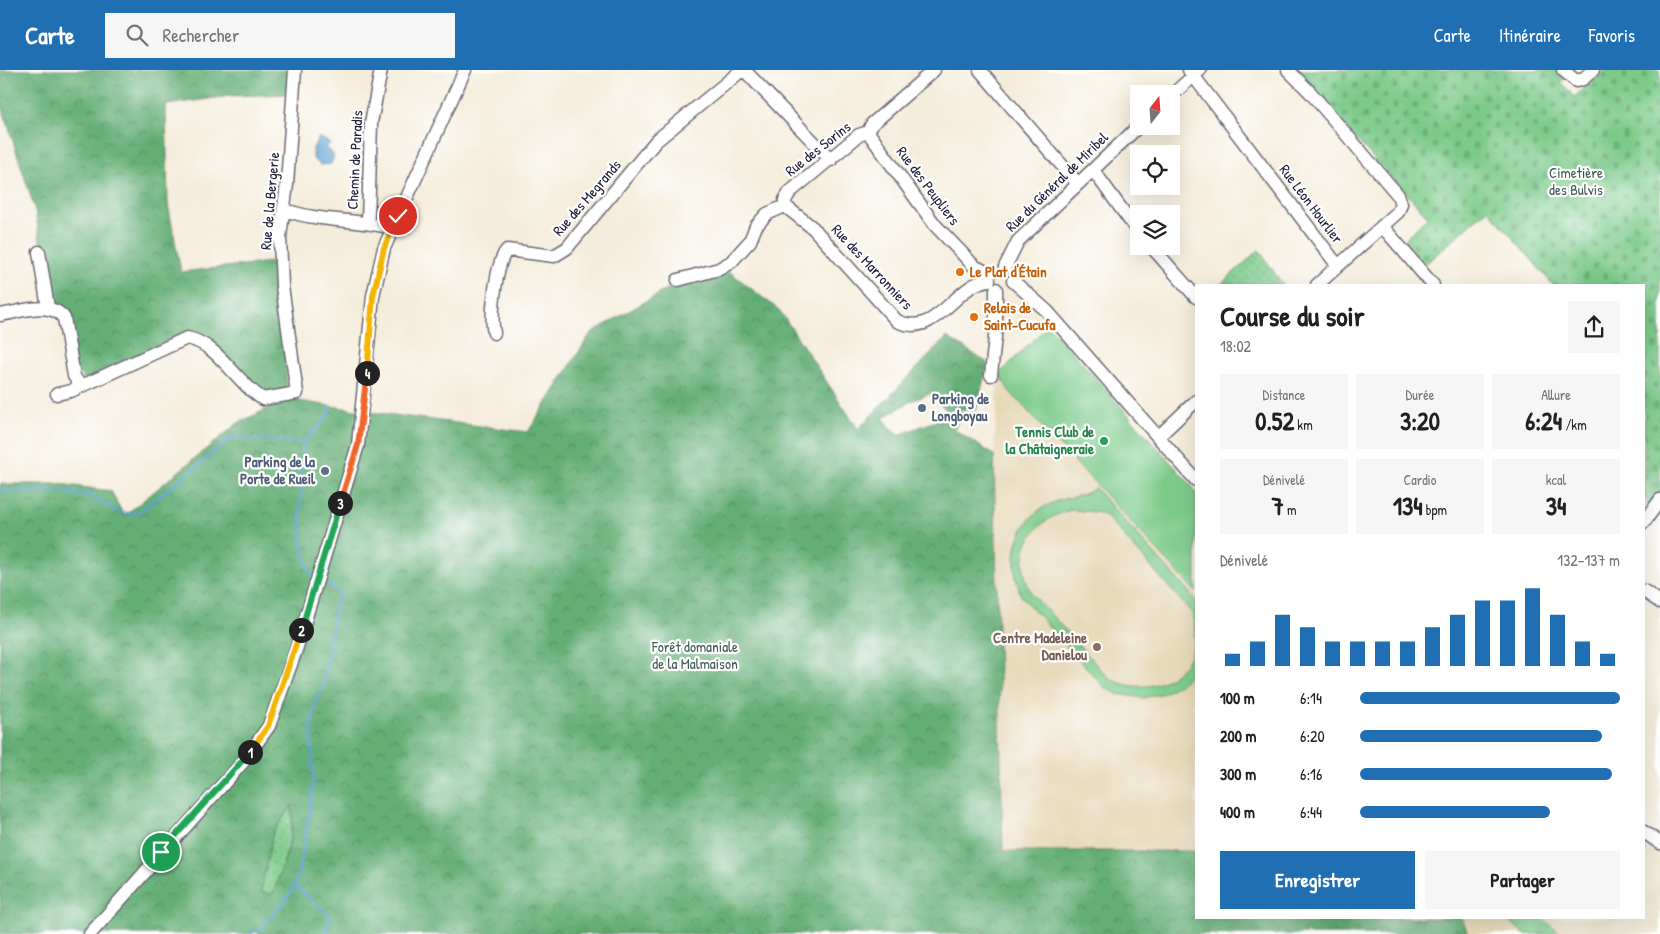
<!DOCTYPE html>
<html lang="fr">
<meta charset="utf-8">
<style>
:root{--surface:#fff;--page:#f6f6f6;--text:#202124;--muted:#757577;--accent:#1f6fb2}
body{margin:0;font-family:"Patrick Hand",sans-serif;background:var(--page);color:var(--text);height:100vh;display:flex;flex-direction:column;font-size:19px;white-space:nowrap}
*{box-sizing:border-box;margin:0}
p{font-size:16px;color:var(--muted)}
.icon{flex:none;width:28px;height:28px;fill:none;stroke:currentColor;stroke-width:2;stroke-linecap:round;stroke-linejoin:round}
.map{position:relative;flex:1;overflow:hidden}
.details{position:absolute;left:1195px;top:214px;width:450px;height:635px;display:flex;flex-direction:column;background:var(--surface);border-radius:0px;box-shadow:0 5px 20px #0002}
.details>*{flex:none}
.needle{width:32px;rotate:17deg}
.tools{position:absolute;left:1130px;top:15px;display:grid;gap:10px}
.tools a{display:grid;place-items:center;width:50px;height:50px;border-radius:0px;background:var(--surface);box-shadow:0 5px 20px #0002;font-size:25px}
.pin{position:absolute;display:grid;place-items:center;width:42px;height:42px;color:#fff;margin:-21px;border:2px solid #fff;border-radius:50%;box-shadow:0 1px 5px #0007}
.km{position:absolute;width:25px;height:25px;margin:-12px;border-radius:50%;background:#222;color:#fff;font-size:14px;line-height:25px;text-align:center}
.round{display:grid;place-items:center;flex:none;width:52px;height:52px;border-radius:0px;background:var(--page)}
.overview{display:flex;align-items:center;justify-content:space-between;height:85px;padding:0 25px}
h1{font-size:28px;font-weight:700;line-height:38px}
.figures{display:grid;grid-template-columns:repeat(3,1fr);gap:8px;height:85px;padding:5px 25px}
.figures div{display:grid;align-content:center;border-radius:0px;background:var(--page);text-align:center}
.figures b{font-size:25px;font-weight:700}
.figures small{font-size:14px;font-weight:400}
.figures p{font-size:14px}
.chart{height:140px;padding:10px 25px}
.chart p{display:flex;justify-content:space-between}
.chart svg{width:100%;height:90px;margin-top:5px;stroke:var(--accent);stroke-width:6}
.button{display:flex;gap:10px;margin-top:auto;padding:10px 25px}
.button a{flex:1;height:58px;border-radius:0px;background:var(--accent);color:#fff;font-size:20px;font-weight:700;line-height:58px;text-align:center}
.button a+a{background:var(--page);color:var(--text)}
ul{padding:0 25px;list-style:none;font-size:16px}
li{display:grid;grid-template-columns:80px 60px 1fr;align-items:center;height:38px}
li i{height:12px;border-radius:6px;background:var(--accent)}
header{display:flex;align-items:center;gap:30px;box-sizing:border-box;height:70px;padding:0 25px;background:var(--accent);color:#fff}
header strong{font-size:24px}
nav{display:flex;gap:28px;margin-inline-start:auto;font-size:18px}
.search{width:350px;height:45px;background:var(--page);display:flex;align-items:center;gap:12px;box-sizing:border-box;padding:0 18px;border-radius:0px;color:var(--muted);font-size:19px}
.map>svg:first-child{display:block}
.built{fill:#e7daba}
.grass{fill:url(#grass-dots);stroke:#4e7662}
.forest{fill:url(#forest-crowns);stroke:#436858;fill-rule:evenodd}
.cemetery{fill:url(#cemetery-stones);stroke:#4e7662}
.park{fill:#7bca89;stroke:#4e7662;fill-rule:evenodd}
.water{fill:#5fa0d2;stroke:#406186}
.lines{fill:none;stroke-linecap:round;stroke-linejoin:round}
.stream{stroke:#5fa0d2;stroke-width:2.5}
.minor-casing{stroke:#6c6973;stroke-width:15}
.minor{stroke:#fff;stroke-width:12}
.split-1-casing{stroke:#fff;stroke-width:10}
.split-2-casing{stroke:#fff;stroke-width:10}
.split-3-casing{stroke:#fff;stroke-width:10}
.split-4-casing{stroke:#fff;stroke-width:10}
.split-5-casing{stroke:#fff;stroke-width:10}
.split-1{stroke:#22a559;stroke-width:6}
.split-2{stroke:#f5b400;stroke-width:6}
.split-3{stroke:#22a559;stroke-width:6}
.split-4{stroke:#f0652b;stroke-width:6}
.split-5{stroke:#f5b400;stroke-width:6}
.food-dot{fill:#e8710a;stroke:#fff;stroke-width:2}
.service-dot{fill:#5c6f8a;stroke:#fff;stroke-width:2}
.leisure-dot{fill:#2e9e5b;stroke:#fff;stroke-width:2}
.education-dot{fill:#8d6e63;stroke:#fff;stroke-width:2}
.labels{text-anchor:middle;stroke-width:4.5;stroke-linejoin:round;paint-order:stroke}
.street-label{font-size:15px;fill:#22223b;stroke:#fff}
.park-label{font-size:15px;fill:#415d56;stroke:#fff}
.food-label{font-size:15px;font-weight:bold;fill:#c56008;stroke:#fff;text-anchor:start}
.service-label{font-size:15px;font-weight:bold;fill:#4e5e75;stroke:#fff;text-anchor:start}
.leisure-label{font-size:15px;font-weight:bold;fill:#27864d;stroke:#fff;text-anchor:end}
.education-label{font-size:15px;font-weight:bold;fill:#785e54;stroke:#fff;text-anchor:end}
</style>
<header>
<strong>Carte</strong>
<div class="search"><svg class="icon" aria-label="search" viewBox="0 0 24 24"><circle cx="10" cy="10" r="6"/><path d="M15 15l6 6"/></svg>Rechercher</div>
<nav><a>Carte</a><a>Itinéraire</a><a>Favoris</a></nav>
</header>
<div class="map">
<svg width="1660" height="864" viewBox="0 0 1660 864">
<defs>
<pattern id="grass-dots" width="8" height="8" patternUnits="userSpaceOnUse" patternTransform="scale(1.25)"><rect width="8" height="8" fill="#7bca89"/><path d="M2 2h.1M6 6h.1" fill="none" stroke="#6aad77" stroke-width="1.8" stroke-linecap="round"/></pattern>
<pattern id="forest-crowns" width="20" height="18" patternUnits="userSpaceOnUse" patternTransform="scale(1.25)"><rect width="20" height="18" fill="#64ae75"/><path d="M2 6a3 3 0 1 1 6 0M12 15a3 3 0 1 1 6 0" fill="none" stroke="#528d61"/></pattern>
<pattern id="cemetery-stones" width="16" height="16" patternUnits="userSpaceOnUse" patternTransform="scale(1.25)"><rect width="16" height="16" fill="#7bca89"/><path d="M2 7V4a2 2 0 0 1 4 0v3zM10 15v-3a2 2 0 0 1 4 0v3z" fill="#6aad77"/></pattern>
</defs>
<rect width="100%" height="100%" fill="#fff"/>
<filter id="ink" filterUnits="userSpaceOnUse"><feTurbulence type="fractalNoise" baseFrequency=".02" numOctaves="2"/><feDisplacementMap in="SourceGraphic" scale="10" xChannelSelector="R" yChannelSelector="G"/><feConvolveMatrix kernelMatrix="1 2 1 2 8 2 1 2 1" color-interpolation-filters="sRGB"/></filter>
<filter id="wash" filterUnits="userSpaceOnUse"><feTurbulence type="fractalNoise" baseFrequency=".0096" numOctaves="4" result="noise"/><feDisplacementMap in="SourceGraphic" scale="20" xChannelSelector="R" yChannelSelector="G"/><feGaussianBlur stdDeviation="1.12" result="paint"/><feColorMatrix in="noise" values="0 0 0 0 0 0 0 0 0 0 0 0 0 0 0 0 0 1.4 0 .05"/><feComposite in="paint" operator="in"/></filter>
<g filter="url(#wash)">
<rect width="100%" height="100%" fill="#f5eddb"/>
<path class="built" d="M999 304 1010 322 1196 522V631L1192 635 1196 638V781H1003L994 385Z
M1644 772 1660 783V864H1468L1462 848H1644Z"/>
<path class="grass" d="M1259 180 1283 215H1220Z
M292 736C294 764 284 791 275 818L272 824 260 822 273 762Z"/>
<path class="forest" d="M0 0H290L289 24 230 26 166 35 168 134 181 202 278 191 287 318 276 326 264 329 199 265 190 262 85 310 75 300 65 240 50 229 35 140 0 30Z
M730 202 780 241 858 359 947 267 988 293 976 340H961L955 360 994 385 1003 781H1196V848H1462L1468 864H260L255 862 253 864H0V414H60L111 421 124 446 238 353 287 329 362 341 528 362 591 263 674 215ZM929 324 952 345 898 365 883 348 911 331ZM292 736C296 763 284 792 275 818L272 824 261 822 273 762Z"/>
<path class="cemetery" d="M1292 0H1556L1564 9 1561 12 1574 27 1606 0H1660V421L1649 436 1644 435V215H1553L1488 139 1423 196 1402 172 1428 147Z"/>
<path class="park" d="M1048 255 1196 421V522L1010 322 999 304Z
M1095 418 1196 530V597L1182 613 1164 623 1143 628 1118 624 1105 618 1021 526C1008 492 1014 449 1052 433 1067 426 1082 428 1095 418ZM1072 440 1096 442 1106 446 1191 542C1198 562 1196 583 1181 599 1163 618 1133 622 1110 608 1101 602 1094 591 1086 583 1068 563 1050 543 1032 524 1011 485 1031 449 1072 440Z
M1507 848H1543L1560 864H1524Z"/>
<path class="water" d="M319 67 330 73 329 75H325L334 86 331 94 321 95 313 89V78Z"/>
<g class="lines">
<path class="stream" d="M0 421H58L92 426 118 442 137 444 233 367 303 373
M313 506C295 482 301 405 303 373L328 346 330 337
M295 816 331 846 325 864
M249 864 263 858 264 851C273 847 292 823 295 814 303 790 311 738 313 712 314 679 304 645 324 616L336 531 341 526 331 516 322 511"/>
</g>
</g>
<g filter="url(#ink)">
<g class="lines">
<defs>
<path id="minor" d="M744 0 831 90
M980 0 1078 114
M1189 0 1338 196 1398 142 1401 134 1398 125 1310 22 1288 0
M1563 0 1576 11 1583 9 1593 0
M1171 26 1200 0
M868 62 935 155 974 196 990 204
M1093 100 1139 163
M785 136 813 158 897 251C937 270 954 214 989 210
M285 140C319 152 357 149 393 158
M368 152 371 53 381 0
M1382 156 1433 215
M1151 176 1196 227
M39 182 48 238
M1005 197 1018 171 1139 56
M678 210 719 199 731 192 750 171 756 156 767 144 785 136V130L790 122 859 65 868 62 872 54 934 0
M1013 211 1047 241 1196 410
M1317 215 1338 196
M0 245C19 242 51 230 64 248L74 306 80 316
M494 263C490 247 496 192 507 180L554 186 567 178 656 71 742 0
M991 305 996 257V219
M57 324 71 321 187 268C219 274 236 313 263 329L297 323 282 216 280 167 287 114 295 0
M1158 367 1196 331
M1644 452 1660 430
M1644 521 1660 532
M1644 762 1660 773
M90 864 243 692 269 656 296 580 358 375 373 226 384 178 465 0"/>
</defs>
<use href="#minor" class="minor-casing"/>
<use href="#minor" class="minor"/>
</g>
</g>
<g class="lines" filter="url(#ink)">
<defs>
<path id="split-1" d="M161 782 250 682"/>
<path id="split-2" d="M250 682 268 656 301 560"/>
<path id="split-3" d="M301 560 340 433"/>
<path id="split-4" d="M340 433 358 375 367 303"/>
<path id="split-5" d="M367 303 373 226 384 178 398 146"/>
</defs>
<use href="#split-1" class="split-1-casing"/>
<use href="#split-2" class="split-2-casing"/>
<use href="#split-3" class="split-3-casing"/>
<use href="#split-4" class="split-4-casing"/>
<use href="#split-5" class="split-5-casing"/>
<use href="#split-1" class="split-1"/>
<use href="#split-2" class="split-2"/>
<use href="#split-3" class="split-3"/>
<use href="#split-4" class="split-4"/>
<use href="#split-5" class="split-5"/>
</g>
<g class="food-dot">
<circle cx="960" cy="202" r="5"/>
<circle cx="974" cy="247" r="5"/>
</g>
<g class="service-dot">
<circle cx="922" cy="338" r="5"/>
<circle cx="325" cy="401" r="5"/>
</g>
<circle class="leisure-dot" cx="1104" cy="371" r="5"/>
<circle class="education-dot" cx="1097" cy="577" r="5"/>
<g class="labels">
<g class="street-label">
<text transform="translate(818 79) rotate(-38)" y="5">Rue des Sorins</text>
<text transform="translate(355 90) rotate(-87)" y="5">Chemin de Paradis</text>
<text transform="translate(1057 112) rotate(-44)" y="5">Rue du Général de Miribel</text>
<text transform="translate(928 116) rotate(53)" y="5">Rue des Peupliers</text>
<text transform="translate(587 128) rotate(-49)" y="5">Rue des Megrands</text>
<text transform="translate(270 131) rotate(-85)" y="5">Rue de la Bergerie</text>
<text transform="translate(1311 134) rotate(53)" y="5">Rue Léon Hourlier</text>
<text transform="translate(872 197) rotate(47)" y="5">Rue des Marronniers</text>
</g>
<g class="park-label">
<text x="1576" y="108">Cimetière<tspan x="1576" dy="17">des Bulvis</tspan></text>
<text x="695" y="582">Forêt domaniale<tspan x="695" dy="17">de la Malmaison</tspan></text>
</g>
<g class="food-label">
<text x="970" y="207">Le Plat d'Étain</text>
<text x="984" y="243">Relais de<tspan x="984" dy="17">Saint-Cucufa</tspan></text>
</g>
<g class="service-label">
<text x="932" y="334">Parking de<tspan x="932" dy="17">Longboyau</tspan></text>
<text x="315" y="397" text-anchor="end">Parking de la<tspan x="315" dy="17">Porte de Rueil</tspan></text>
</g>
<g class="leisure-label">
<text x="1094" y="367">Tennis Club de<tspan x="1094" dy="17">la Châtaigneraie</tspan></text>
</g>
<g class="education-label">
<text x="1087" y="573">Centre Madeleine<tspan x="1087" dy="17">Danielou</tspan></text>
</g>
</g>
</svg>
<div class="tools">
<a><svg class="needle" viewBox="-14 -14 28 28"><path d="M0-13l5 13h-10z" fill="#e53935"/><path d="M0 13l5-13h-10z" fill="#757577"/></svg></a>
<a><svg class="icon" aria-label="locate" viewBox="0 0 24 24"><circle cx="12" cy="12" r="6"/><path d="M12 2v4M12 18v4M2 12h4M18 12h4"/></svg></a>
<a><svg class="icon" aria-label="layers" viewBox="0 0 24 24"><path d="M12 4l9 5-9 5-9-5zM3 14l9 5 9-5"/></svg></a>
</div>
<div class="pin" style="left:161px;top:782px;background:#1e9e55"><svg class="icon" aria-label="arrive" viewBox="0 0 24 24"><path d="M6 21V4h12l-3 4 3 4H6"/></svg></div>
<div class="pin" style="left:398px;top:146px;background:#d93025"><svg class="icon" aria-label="check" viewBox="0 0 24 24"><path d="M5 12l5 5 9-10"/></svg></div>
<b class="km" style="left:250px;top:682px">1</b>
<b class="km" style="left:301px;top:560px">2</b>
<b class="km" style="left:340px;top:433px">3</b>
<b class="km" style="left:367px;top:303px">4</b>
<section class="details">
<div class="overview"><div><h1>Course du soir</h1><p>18:02</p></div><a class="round"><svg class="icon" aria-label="share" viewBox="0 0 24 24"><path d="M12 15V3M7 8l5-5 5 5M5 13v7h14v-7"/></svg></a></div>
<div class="figures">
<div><p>Distance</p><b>0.52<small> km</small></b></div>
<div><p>Durée</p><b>3:20</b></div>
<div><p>Allure</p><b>6:24<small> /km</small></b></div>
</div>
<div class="figures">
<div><p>Dénivelé</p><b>7<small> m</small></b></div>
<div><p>Cardio</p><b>134<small> bpm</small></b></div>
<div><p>kcal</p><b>34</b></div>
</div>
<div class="chart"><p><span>Dénivelé</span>132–137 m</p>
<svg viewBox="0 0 160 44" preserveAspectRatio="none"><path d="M5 44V38M15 44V32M25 44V19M35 44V25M45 44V32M55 44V32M65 44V32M75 44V32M85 44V25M95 44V19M105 44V12M115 44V12M125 44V6M135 44V19M145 44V32M155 44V38"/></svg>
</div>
<ul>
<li><b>100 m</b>6:14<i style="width:100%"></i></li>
<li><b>200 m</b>6:20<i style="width:93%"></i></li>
<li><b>300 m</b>6:16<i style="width:97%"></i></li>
<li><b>400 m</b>6:44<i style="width:73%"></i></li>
</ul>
<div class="button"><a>Enregistrer</a><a>Partager</a></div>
</section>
</div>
